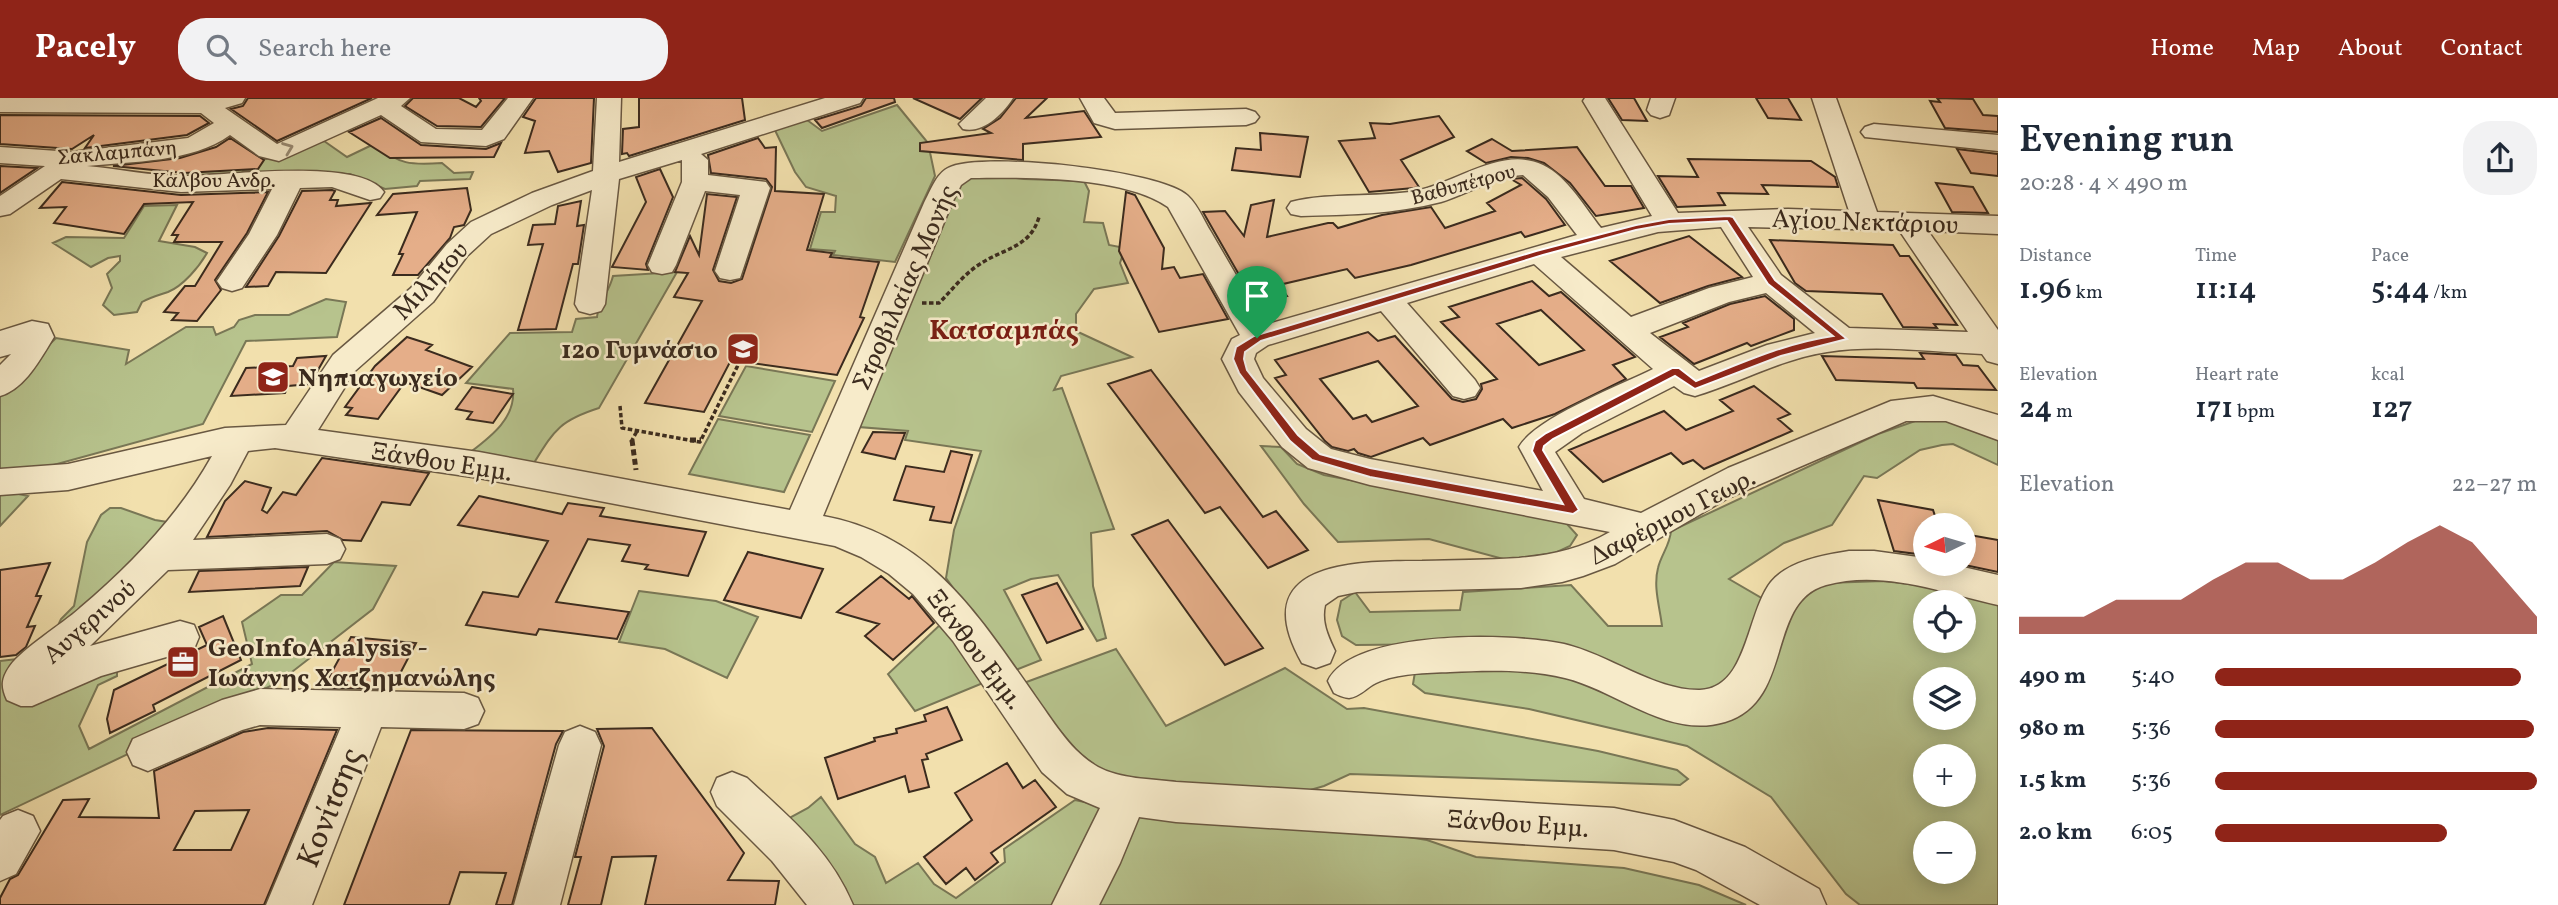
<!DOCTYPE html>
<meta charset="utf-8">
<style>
:root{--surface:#fff;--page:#f2f2f3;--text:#1f2937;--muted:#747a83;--accent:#8f2418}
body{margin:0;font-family:Vollkorn,serif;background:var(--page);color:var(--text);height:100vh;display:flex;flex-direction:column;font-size:26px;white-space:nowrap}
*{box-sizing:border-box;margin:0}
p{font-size:23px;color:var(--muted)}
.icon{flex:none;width:38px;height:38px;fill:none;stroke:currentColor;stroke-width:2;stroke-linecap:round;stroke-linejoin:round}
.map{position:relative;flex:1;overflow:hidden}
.side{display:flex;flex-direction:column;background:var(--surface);width:560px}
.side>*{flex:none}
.needle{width:46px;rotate:265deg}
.buttons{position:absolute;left:1913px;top:415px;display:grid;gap:14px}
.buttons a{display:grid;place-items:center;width:63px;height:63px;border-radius:50%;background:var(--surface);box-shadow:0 4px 18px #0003;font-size:35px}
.pin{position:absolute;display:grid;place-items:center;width:60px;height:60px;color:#fff;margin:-72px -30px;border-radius:50% 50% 50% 0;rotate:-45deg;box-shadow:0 0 7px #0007}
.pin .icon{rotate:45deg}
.round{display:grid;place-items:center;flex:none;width:74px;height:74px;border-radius:28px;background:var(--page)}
.head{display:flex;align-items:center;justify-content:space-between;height:119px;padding:0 21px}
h1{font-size:38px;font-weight:600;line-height:52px}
.metrics{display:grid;grid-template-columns:repeat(3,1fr);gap:10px;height:119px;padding:7px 21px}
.metrics div{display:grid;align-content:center}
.metrics b{font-size:30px;font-weight:600}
.metrics small{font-size:19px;font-weight:400}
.metrics p{font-size:19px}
.chart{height:196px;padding:14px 21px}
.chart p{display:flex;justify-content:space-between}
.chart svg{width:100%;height:126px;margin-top:7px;fill:var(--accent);opacity:.7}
ul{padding:0 21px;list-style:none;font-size:23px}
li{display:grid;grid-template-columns:112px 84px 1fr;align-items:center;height:52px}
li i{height:18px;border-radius:9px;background:var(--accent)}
header{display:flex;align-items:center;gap:42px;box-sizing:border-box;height:98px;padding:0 35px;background:var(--accent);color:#fff}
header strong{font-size:33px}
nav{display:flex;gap:38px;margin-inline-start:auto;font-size:24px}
.search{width:490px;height:63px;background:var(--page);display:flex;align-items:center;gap:18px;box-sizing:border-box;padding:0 24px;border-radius:28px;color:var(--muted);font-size:26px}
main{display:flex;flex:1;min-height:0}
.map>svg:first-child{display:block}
.green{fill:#b7c38d;stroke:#797756;stroke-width:2;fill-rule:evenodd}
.building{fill:#e5ae89;stroke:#3b2b1e;stroke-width:2;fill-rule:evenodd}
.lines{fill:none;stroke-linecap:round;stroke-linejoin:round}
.minor-casing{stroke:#695842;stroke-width:3}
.path-far1{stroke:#3b2b1e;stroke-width:3.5;stroke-dasharray:4.5 2.5;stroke-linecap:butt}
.path{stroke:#3b2b1e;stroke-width:5;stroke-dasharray:6 3.5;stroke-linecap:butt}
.minor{fill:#f7ebca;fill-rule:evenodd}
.oneway{stroke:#998b74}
.route{fill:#8f2418;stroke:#fff;stroke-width:2;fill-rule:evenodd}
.labels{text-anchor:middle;stroke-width:5;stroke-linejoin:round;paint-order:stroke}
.far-street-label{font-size:21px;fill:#3b2b1e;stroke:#f7ebca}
.street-label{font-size:26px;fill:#3b2b1e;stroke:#f7ebca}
.poi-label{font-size:26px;font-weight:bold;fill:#3b2b1e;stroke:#f7ebca;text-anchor:start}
.neighbourhood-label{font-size:28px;font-weight:bold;fill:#7a1f14;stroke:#f7ebca}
.near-street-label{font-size:32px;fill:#3b2b1e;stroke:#f7ebca}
</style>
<header>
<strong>Pacely</strong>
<div class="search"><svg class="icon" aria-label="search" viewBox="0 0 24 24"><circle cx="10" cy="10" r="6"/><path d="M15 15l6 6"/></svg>Search here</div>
<nav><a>Home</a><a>Map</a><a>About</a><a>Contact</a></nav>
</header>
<main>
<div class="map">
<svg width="1998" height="807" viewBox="0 0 1998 807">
<rect width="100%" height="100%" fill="#f2e0ad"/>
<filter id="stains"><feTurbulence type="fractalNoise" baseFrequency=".00286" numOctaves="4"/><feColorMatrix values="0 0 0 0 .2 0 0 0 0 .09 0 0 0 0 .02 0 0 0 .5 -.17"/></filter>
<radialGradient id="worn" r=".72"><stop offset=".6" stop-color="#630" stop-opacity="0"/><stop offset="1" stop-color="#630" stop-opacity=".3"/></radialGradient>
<path class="green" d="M897 7 928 45 935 78 895 164 833 157 835 153 810 151 821 114H835L836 98 806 89 795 74 773 28 803 19 822 33Z
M324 43 347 59 374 46C400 67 410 67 442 65L454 75 473 74 470 81 420 83 417 88 385 91 350 76 254 78 257 73H243L239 79 172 82 199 68 245 58 250 51 266 61Z
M979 76 1024 81 1084 83 1089 93 1084 124 1103 125 1109 147 1125 150 1120 165 1128 185 1094 191 1076 216V233L1132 259 1061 278 1054 292 1062 290 1114 431 1091 435 1093 488 1106 540 1097 543 1058 477 1031 481 1004 492 1041 562 1013 573 946 480 954 432 981 353 905 342 908 333 859 329 962 82Z
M177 107 159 143 195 149 207 155C199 169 183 188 168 194 159 197 151 199 142 204L137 214 114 217 103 207 112 190 107 176 120 163V158L108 160 91 169 53 145 66 139 124 140 144 108Z
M677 174 599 310C558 323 554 333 532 368L468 356C489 340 516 321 513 291L466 285 510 235 572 234 576 221 597 219C598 204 609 195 613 178Z
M326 201 346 204 337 239 246 243 203 326 39 371 0 373V295L56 240 129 252 126 266 186 229H213L216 237 234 229 239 222 255 217H289Z
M746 268 835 283 812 334 719 318Z
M718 321 810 337 784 394 689 376Z
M1942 321 1998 342V367L1953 346 1942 347 1920 352 1877 380 1864 378 1832 427 1784 445 1729 481 1770 505 1753 552 1713 602 1453 546 1356 547 1342 538 1337 522 1341 503 1355 494 1370 514 1460 512 1463 494 1571 487 1608 528H1662C1660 510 1653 489 1658 470 1661 457 1670 447 1671 433L1878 336 1918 322Z
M1261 348 1281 349 1297 366 1324 377 1560 422 1567 426 1577 437 1570 448 1555 455 1507 462 1429 441 1338 444 1304 406Z
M0 392 28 398 0 428Z
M110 410H121L155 422 180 426 9 581 117 565V578L98 587 79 628 89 651 252 566 242 524 281 497H302L334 464 396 468 373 511 279 584 0 717V563L26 560 52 540 61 521 74 508 87 444 101 417Z
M1883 483 1951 491 1998 502V807H1860L1846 796 1771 699 1687 648 1529 611 1425 595 1413 586 1415 574 1536 565 1704 617 1798 499 1826 485ZM1925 504H1964V542H1925ZM1925 581H1964V620H1925ZM1925 658H1964V696H1925ZM1925 735H1964V774H1925Z
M639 493 716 503 758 519 727 580 665 551 619 544Z
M943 524 983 585 915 613 888 576Z
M1116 551 1166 628 1285 570 1347 611 1364 610 1598 653 1677 672 1688 681 1680 687 1350 676 1324 688 1300 695 1179 694 1100 672 1076 652 1021 586Z
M821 699 855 746 875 759 886 785 918 765 934 786 956 800 1005 764 1004 751 1075 702 1108 709 1059 807H842L780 725 808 710Z
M1157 715 1363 732 1427 742 1476 759 1624 770 1699 787 1746 807H1088L1138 719Z"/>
<path class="building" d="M248 0H372L277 43 231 11 243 8Z
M413 0H459L476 9 481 3 479 0H505L481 29 437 28 405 8Z
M536 0H594L591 65 558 74 549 53 525 55 535 23 523 19Z
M639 0H742L745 22 629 58 627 55 622 56 623 31 639 29Z
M866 0H894L895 4 822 30 815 22 861 8Z
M913 0H982L960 21Z
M1016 0H1047L1026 20 1084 13 1101 39 1023 46V62L920 53V45L991 35 983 31 1000 20Z
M1608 0H1634L1647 23 1622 22Z
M1756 0H1788L1801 22 1768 20Z
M1937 0 1973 1 1983 17 1998 18V34L1945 30 1930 3 1940 4Z
M0 17 200 18 209 25 187 37 85 50 94 37 72 51 0 46Z
M1439 18 1454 39 1401 62 1419 89 1414 90 1369 94 1339 43 1375 40 1370 25 1390 26Z
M381 20 421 47 486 51 501 45 494 59 390 60 349 34Z
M1260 35 1308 39 1300 79 1232 72 1236 50 1261 52Z
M230 40 264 62 258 71 184 75 113 68 180 60 216 49Z
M758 40 765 50 776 49 775 93 824 96 807 152 832 155 830 159 879 164 860 219 864 220 837 277 731 262 704 314 645 305 702 203 674 199 688 175 675 174 690 138 699 157 707 96 737 99 713 172 719 183 731 185 742 181 772 89 766 81 711 75 708 57Z
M1492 41 1512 53 1577 49 1605 88H1631L1644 110 1596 118 1570 85 1544 65 1528 60 1511 59 1486 65 1467 53Z
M1957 51 1998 56V78L1971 75Z
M1688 61 1811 63 1835 79 1838 89 1762 87 1768 96 1718 95 1725 107 1677 109 1658 78 1698 79Z
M0 68 37 70 0 95Z
M660 71 673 99 646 166 648 172 612 169 646 104 636 79Z
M1522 80 1546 101 1565 127 1525 139 1521 134 1411 167 1355 180 1347 171 1279 187 1287 198 1265 202 1273 213 1261 215 1203 114 1225 113 1244 138 1251 107 1274 102 1267 139 1328 125H1333L1338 130 1382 117 1431 109 1445 130 1495 113 1487 105 1521 87 1511 81Z
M62 84 181 97 268 94 247 135 215 182 221 192 197 223 172 222 178 215 164 214 185 188H195L222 144H174L178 137H172L193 104 144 106 124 136 54 125 66 109 40 110Z
M1936 85 1973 89 1988 115 1952 114Z
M467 90 471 112 464 127 454 129 450 140 418 177H393L403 156H399L417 114 377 117 393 96Z
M332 92 335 93 330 102H338L336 108 371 105 326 175 276 174 268 188 246 189 279 138 302 93Z
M1126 94 1135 97 1164 150 1162 171 1174 169 1180 180 1203 176 1228 221 1159 234 1119 153Z
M581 103 577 128 584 127 578 166H573L556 231 518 232 543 146 528 147 533 127 555 126 558 108Z
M1689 138 1742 179 1708 188 1660 205 1610 163Z
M1770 142 1893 147 1900 158H1909L1957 227 1934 226 1937 230 1903 229 1882 196 1806 193 1795 185Z
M1532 183 1549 198 1561 194 1635 259 1613 267 1626 281 1555 316 1512 330 1503 321 1430 347 1423 340 1371 359 1358 355 1354 351 1348 353 1332 349 1325 343 1275 280 1286 277 1275 262 1368 234 1378 243 1395 238 1452 301 1463 304 1476 301 1482 291 1481 286 1497 281 1441 224 1459 219 1449 209ZM1541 212 1584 252 1539 267 1497 226ZM1378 263 1418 308 1372 324 1366 317 1353 321 1320 281Z
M1765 198 1794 221V232L1751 248 1747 245 1694 266 1660 239 1688 229 1683 225 1730 206Z
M407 239 432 247 426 252 472 269 442 297 405 284 378 321 346 317 352 310 345 309 375 268Z
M1920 255 1956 257 1963 267 1978 268 1996 292 1917 290 1914 285 1836 282 1822 258 1924 261Z
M326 258 310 286 288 288 285 295 231 298 246 270 293 268 297 260Z
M1151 272 1263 419 1276 413 1308 452 1268 470 1220 409 1205 415 1108 286Z
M1754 288 1790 316 1778 321 1792 333 1704 371 1693 362 1683 366 1671 355 1603 384 1569 352 1664 313 1686 332 1733 313 1720 302Z
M472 289 513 296 493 325 467 321 472 314 456 311Z
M873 334 905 335 895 361 862 354Z
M951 353 972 357 951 425 930 422 934 409 894 402 906 368 944 374Z
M322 360 429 375 410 407 382 404 361 443 343 442 327 433 207 439 225 403 245 383 271 390 262 412 267 415 283 394 296 397Z
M479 398 562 416 568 405 604 410 600 418 706 434 688 478 645 471 648 467 622 463 630 447 588 441 556 504 629 514 617 541 539 531 536 537 466 527 483 494 518 499 548 443 458 427Z
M1878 402 1933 412 1938 427H1925V457L1894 453Z
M1168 422 1263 550 1225 567 1132 437Z
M1964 436 1998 442V474L1960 466H1964Z
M748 454 823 471 801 520 724 502Z
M50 465 36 498H41L27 529 35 528 26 549 16 557 0 559V472Z
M308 469 300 488 189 494 199 473Z
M881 478 909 501 912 498 934 525 893 562 865 538 879 526 837 514Z
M1057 485 1083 531 1047 545 1022 497Z
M223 518 241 562 153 607 155 613 110 635 107 621 114 592 207 547 199 529Z
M351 539 416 545 392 591 323 590Z
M947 609 962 642 926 656 928 661 922 662 929 689 909 694 905 678 838 701 825 660 875 643 874 640 897 635 896 631 926 623 924 617Z
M268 630 337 632 264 807H0V800L10 781 18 777 63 702 89 701 79 719 159 720 154 673 243 634ZM249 712 231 752H174L195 713Z
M652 630 744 755 728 782 779 783 775 807H645L656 758 612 759 601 807H568L581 759H575L604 648 597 631Z
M411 632 563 633 556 646 512 807H496L506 775 460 774 449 807H344Z
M1007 665 1023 690 1035 682 1056 709 991 755 998 764 975 782 966 770 946 786 924 759 972 722 955 695Z"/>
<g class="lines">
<defs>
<path id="minor" d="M0 0H245L242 5 225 10 277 46 378 0H410L401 8 436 31 482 32 508 0H533L504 41 486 48 421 44 381 17 279 63 259 58 230 37C191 65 133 63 87 68 119 71 152 78 184 78 225 78 360 59 384 94L380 100 370 102 332 89 300 90 277 137 242 190 232 193 222 190 217 183 249 136 272 91 181 94 61 81 10 116 0 118V98L45 68 0 65V49L72 54 188 40 214 25 201 15 0 14Z
M597 0H621L619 64 825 0H863L860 5 701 56 708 62V77L766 84 770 90 740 180 730 182 720 180 715 173 740 97 705 93 676 167 672 174 662 176 652 174 648 167 682 84V62L619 81 605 206 601 213 590 216 579 213 575 206 592 92 552 107 491 136 467 158 433 204 355 273 318 332 479 354 790 412 924 105C930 94 936 76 948 70 980 53 1161 72 1188 98 1198 107 1204 123 1211 134 1229 165 1247 196 1265 227L1577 137 1548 99 1523 77C1494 78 1468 96 1441 104 1395 116 1348 117 1301 118L1291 116 1287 110 1291 104C1330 94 1375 100 1415 93 1455 86 1502 47 1543 67 1568 79 1585 110 1601 130L1652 118 1583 3 1585 0H1605L1678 115 1788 111 1849 113 1812 0H1836L1877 114 1998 118V136L1928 133 1998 232V266L1987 263 1982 256C1932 254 1877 246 1827 254 1781 261 1739 285 1695 298L1684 295 1674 288 1582 335 1555 354 1584 401 1641 415 1728 370 1891 303 1933 298 1998 317V342L1946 323H1906L1728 400 1615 466 1583 478 1562 484 1521 490 1357 494 1338 498 1325 507C1321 524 1328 538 1335 553L1330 565 1316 570 1302 565C1245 464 1353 463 1422 463 1454 462 1486 462 1519 460 1552 457 1581 451 1610 434L1370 387 1308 370 1282 349 1239 294 1222 261 1232 241 1240 237 1168 109C1124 78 1025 79 971 80L961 87 952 105 823 418C929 437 978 517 1035 598 1053 623 1070 653 1098 669 1120 681 1151 681 1176 684L1614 710 1674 722 1745 749 1819 791 1826 807H1760L1696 772 1674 764 1614 752 1176 724 1139 719 1120 765 1099 807H1052L1100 710 1067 696 1042 674 953 543 913 496 889 476 861 459 835 448 479 380 275 350 248 353 230 387 193 442 327 436 340 441 345 451 340 461 327 466 168 472 90 548 180 523 194 527 199 539 194 551 101 578 32 608H21L7 602C1 589 1 581 10 568 23 550 61 527 80 510 131 467 179 417 212 358L68 392 0 397V371L68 366 225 330 286 327 333 257 411 190 447 146 471 124 532 95 593 73ZM1721 129 1753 179 1709 190 1631 219 1561 159 1658 134ZM1748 129 1899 132 1968 234 1849 230 1781 177ZM1534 166 1653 271C1621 287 1535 320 1519 349L1543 393 1370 361 1331 351 1306 331 1263 280 1254 261 1256 255 1268 247 1381 213 1453 298 1464 301 1475 298 1480 290 1475 282 1407 205ZM1766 195 1815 235 1767 247 1699 273 1650 235 1729 204Z
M986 0H1013C1003 16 983 36 963 31L959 26Z
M1080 0H1104L1115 15 1246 11 1255 14 1259 19 1255 24 1246 27 1115 31 1094 25Z
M1651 0H1675L1669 17 1660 20 1651 17 1647 12Z
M1874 26 1998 37V53L1865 39 1861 34 1865 29Z
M32 223 48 226 54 239C41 260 25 291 0 298V267L11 256 0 259V233Z
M1849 453H1874L1925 460V466H1950L1998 477V507C1944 495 1882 471 1826 487 1765 504 1795 603 1725 624 1668 641 1618 593 1565 580 1529 571 1487 572 1450 574 1427 575 1397 575 1376 585 1367 589 1360 599 1349 600 1345 600 1338 597 1334 595L1328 583C1353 531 1514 535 1564 546 1608 556 1655 593 1700 592 1748 590 1746 516 1771 484 1788 463 1824 457 1849 453Z
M260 591 464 595 478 600 484 613 478 626 464 631 381 629 312 807H266L341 629 260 627 242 632 148 673 133 667 127 654 133 641 222 602Z
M580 628 595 634 601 647 560 807H514L559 647 565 634Z
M732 674 747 680C790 720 830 752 853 807H807L772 763 717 708 711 694 717 680Z
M18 712 33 718 40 733 16 776 0 783V722L3 718Z"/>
</defs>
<use href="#minor" class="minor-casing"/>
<path class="path-far1" d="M922 205H939C952 192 964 176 980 166 1004 150 1030 150 1039 119
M620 308 622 330 700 344 740 263
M631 344 637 333"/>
<path class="path" d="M632 342 636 372
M690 342H701"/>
<use href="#minor" class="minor"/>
</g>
<defs><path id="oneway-chevron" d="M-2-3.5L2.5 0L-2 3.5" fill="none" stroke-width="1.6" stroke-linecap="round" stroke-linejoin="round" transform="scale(1.75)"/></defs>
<use class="oneway" href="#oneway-chevron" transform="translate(288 50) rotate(-21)"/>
<path class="route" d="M1729 118 1733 119 1775 182 1847 241 1781 258 1695 291 1675 278 1553 341 1544 348 1543 352 1579 412 1573 416 1370 379 1312 362 1290 343 1239 275 1233 261 1236 249 1254 238 1536 153 1636 127 1669 121ZM1727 123 1768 186 1833 238C1785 245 1741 265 1696 283L1679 270H1672L1546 335 1535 343 1532 353 1563 406 1370 370 1320 356 1298 337 1247 272 1244 261 1245 254 1261 243 1543 157 1636 132 1669 126Z"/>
<defs>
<symbol id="school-square" viewBox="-11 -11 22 22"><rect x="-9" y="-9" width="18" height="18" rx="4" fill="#8f2418" stroke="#f7ebca"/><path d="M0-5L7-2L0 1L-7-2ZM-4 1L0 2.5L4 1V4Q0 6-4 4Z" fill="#fff"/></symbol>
<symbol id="office-square" viewBox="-11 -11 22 22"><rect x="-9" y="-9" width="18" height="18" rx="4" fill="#8f2418" stroke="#f7ebca"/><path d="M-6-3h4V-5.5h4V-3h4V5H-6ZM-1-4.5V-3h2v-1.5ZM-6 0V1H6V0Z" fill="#fff"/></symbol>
</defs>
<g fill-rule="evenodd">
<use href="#school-square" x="724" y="232" width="38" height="38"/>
<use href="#school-square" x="254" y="260" width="38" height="38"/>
<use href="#office-square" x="164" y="545" width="38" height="38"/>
</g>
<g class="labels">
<g class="far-street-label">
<text transform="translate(117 54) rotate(-5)" y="7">Σακλαμπάνη</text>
<text x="214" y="89">Κάλβου Ανδρ.</text>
<text transform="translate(1463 86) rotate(-15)" y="7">Βαθυπέτρου</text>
</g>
<g class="street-label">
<text transform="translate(1865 123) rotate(2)" y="9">Αγίου Νεκτάριου</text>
<text transform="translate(430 182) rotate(-47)" y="9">Μιλήτου</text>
<text transform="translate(904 189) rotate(-66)" y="9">Στροβιλαίας Μονής</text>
<text transform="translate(442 363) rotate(9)" y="9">Ξάνθου Εμμ.</text>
<text transform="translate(1672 418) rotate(-27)" y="9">Δαφέρμου Γεωρ.</text>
<text transform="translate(89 523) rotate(-41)" y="9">Αυγερινού</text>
<text transform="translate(976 551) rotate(53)" y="9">Ξάνθου Εμμ.</text>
<text transform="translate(1518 725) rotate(4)" y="9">Ξάνθου Εμμ.</text>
</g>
<g class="poi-label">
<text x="718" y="260" text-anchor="end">12o Γυμνάσιο</text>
<text x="298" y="288">Νηπιαγωγείο</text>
<text x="208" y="558">GeoInfoAnalysis -<tspan x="208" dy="30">Ιωάννης Χατζημανώλης</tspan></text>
</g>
<g class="neighbourhood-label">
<text x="1004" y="241">Κατσαμπάς</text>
</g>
<g class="near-street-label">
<text transform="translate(329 709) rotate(-68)" y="11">Κονίτσης</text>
</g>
</g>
<rect width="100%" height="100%" filter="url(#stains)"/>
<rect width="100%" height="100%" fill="url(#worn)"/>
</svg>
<div class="buttons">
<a><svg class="needle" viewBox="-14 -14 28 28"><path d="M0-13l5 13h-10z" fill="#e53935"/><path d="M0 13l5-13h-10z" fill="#747a83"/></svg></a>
<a><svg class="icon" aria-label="locate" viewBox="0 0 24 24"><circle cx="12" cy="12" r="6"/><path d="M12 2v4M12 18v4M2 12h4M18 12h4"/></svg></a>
<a><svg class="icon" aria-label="layers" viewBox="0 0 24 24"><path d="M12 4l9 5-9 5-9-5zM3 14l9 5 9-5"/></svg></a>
<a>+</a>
<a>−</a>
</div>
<div class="pin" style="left:1257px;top:240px;background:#1e9e55"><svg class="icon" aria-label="arrive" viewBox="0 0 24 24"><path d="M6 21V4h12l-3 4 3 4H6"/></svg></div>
</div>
<section class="side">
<div class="head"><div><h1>Evening run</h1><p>20:28 · 4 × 490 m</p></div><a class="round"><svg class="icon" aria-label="share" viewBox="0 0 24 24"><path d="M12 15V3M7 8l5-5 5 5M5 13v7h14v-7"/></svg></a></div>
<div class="metrics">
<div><p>Distance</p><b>1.96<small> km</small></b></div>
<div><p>Time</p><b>11:14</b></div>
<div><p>Pace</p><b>5:44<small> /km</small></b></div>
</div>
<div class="metrics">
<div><p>Elevation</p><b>24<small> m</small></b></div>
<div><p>Heart rate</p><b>171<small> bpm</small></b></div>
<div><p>kcal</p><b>127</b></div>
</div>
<div class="chart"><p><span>Elevation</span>22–27 m</p>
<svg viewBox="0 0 160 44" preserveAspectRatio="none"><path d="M0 44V38L10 38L20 38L30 32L40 32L50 32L60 25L70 19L80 19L90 25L100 25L110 19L120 12L130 6L140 12L150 25L160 38V44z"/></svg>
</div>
<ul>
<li><b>490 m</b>5:40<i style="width:95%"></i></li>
<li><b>980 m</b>5:36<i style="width:99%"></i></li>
<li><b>1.5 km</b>5:36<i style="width:100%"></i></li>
<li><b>2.0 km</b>6:05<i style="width:72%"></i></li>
</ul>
</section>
</main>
